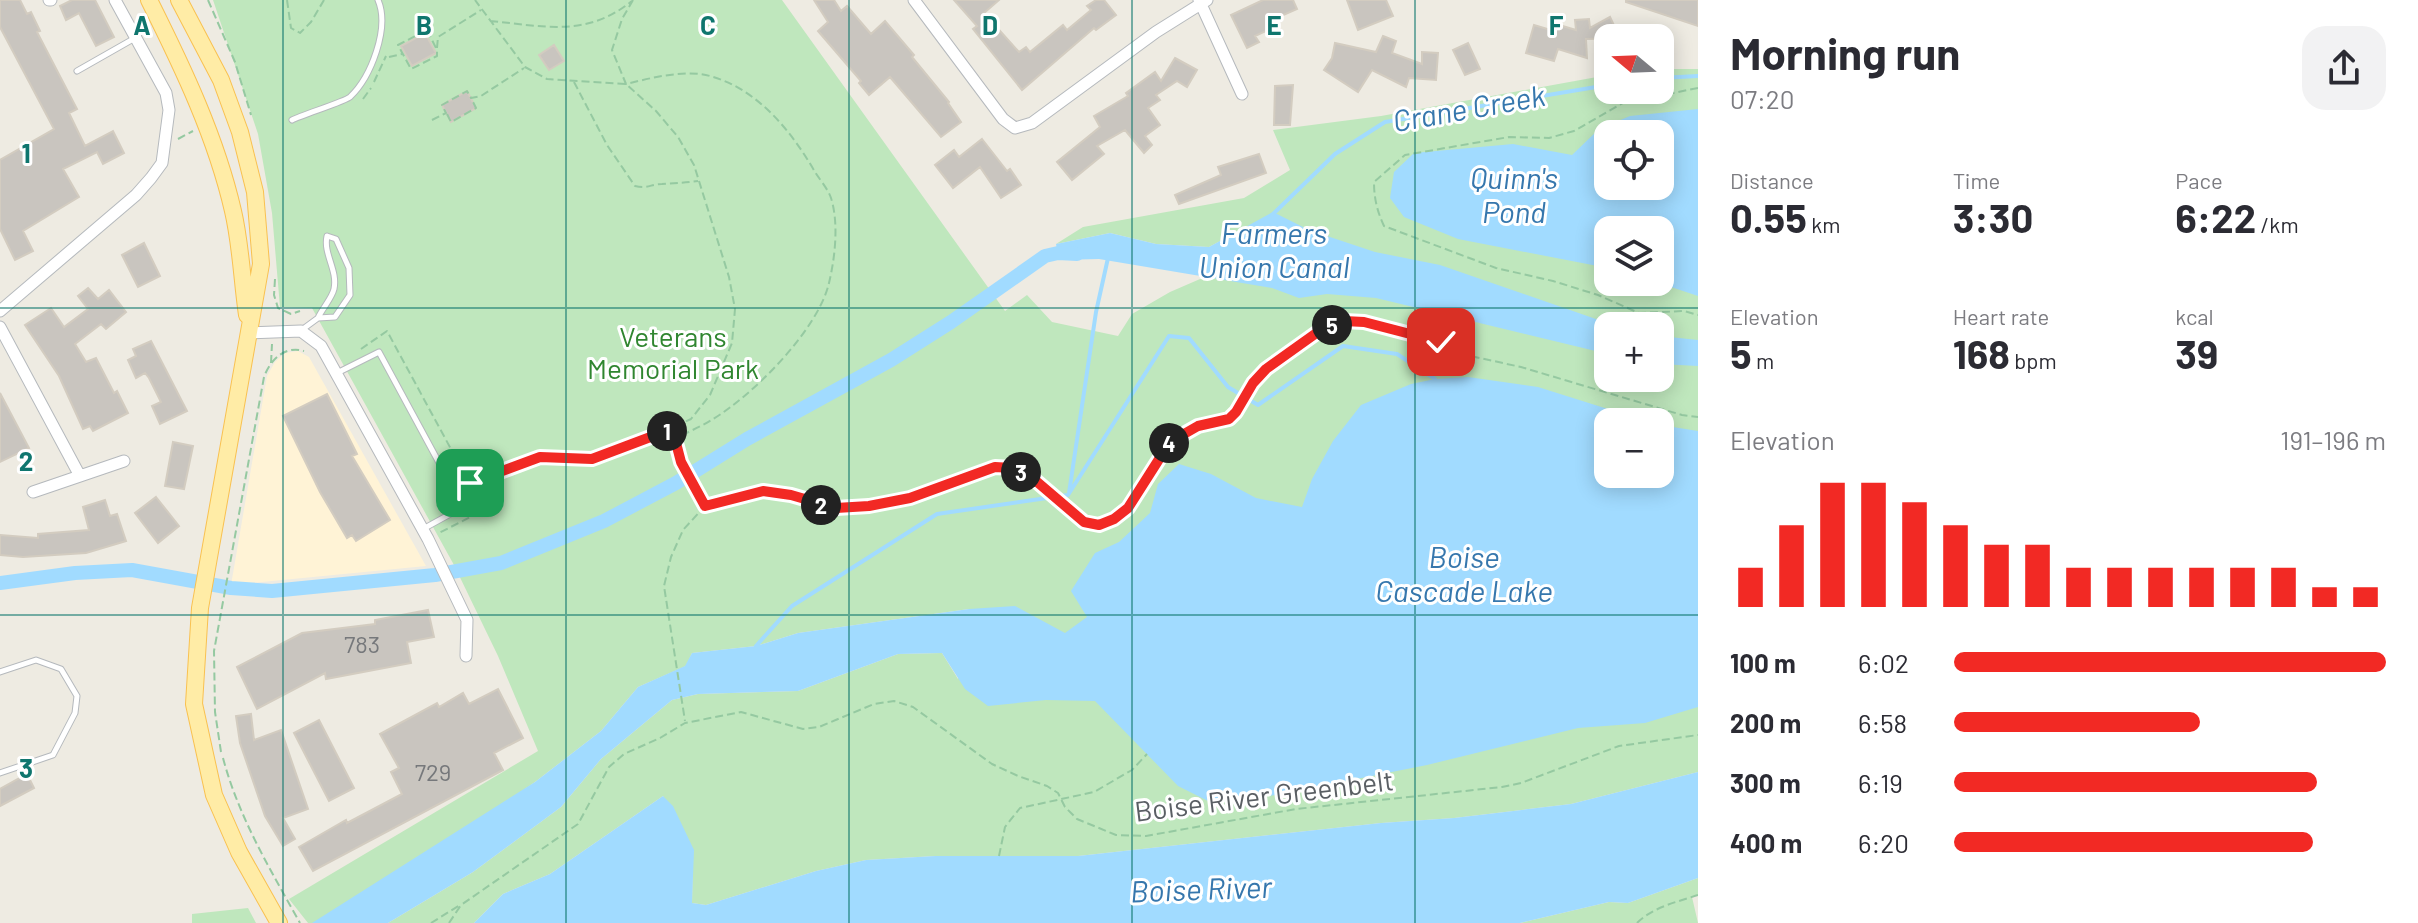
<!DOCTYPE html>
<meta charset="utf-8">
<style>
:root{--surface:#fff;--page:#f2f2f3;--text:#2b2b33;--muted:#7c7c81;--accent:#f22924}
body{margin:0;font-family:Barlow,sans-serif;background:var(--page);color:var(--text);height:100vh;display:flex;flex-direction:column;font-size:30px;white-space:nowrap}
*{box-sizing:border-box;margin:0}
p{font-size:26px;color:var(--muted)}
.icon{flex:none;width:44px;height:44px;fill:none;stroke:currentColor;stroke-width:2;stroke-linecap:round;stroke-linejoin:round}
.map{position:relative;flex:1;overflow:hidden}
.side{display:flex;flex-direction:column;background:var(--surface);width:720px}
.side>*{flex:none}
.needle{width:52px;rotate:289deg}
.controls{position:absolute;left:1594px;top:24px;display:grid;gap:16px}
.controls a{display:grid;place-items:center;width:80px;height:80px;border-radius:16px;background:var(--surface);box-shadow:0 4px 20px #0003;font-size:40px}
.pin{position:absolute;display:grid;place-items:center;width:68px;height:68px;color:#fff;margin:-34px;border-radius:16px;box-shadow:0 4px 12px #0006}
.km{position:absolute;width:40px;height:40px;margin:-20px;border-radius:50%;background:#222;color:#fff;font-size:22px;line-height:40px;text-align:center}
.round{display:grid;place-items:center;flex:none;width:84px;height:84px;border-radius:24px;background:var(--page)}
.headline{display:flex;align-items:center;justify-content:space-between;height:136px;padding:0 32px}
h1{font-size:44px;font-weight:700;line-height:60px}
.stats{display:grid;grid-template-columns:repeat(3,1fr);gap:12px;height:136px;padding:8px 32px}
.stats div{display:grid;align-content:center}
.stats b{font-size:40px;font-weight:700}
.stats small{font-size:22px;font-weight:400}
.stats p{font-size:22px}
.chart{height:224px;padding:16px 32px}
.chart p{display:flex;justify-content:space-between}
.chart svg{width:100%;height:144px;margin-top:8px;stroke:var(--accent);stroke-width:6}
ul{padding:0 32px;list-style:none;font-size:26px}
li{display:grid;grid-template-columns:128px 96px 1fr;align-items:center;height:60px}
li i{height:20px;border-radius:10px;background:var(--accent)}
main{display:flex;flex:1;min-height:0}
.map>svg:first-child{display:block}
.commercial{fill:#fff3d6}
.green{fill:#bfe7bd;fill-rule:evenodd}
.water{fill:#a1dbff;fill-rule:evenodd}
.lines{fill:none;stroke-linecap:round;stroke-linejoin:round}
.stream{stroke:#a1dbff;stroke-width:4}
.canal{stroke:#a1dbff;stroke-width:14}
.building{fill:#c9c5bf;stroke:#d3ccc0;stroke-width:2}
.service-casing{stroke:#b5b9bd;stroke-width:7}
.minor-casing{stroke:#b5b9bd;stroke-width:13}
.primary-casing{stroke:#f9c150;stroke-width:18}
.path{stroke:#95c9a1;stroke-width:2;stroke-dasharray:8 4;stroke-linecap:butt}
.service{stroke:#fff;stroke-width:5}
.minor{stroke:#fff;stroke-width:11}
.primary{stroke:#ffeca6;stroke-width:16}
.route-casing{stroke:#fff;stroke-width:16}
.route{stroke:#f22924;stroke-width:10}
.grid{fill:none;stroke:#0f766e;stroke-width:2;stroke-opacity:0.55}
.labels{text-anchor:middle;stroke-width:6;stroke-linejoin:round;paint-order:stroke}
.number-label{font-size:24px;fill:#76787b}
.park-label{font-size:28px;fill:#308630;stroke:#fff}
.street-label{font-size:28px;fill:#5a5f64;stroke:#fff}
.water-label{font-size:30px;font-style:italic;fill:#3677ad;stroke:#fff}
.grid-label{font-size:26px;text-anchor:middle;font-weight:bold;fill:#0f766e;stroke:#fff;stroke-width:6;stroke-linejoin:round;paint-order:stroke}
</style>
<main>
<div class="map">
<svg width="1698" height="923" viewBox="0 0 1698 923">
<rect width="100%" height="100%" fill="#eeebe2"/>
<path class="commercial" d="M298 351 309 357 426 566 231 585 267 376 275 362 285 353Z"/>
<path class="green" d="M213 0H782L1005 311 1027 295 1052 322 1118 336 1132 314 1170 292 1207 276 1244 282 1243 229 1209 247 1156 244 1110 233 1056 244 1083 227 1244 198 1290 170 1273 130 1381 116 1608 75V90H1660V69H1698V772L1571 804 1454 818 1381 823 1078 856H935L866 860 816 871 706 905 692 903 693 850 663 796 550 874 503 894 474 923H388L473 872 561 807 601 759 672 700 698 694 798 691 898 654 942 653 958 679 969 609 798 633 756 646 692 653 686 666 638 687 601 731 535 782 334 923H308L289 899 538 751 498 656 454 565 312 308 280 307 272 213 258 134ZM1608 134H1660V186H1608ZM1608 230H1660V282H1608ZM1608 326H1660V378H1608ZM1608 422H1660V474H1608Z
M1698 878V895L1692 897 1698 923H1520L1609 902 1628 903Z
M248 908 256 923H192V914Z"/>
<path class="water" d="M1698 109V296L1656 282H1660V230H1608V268L1458 239 1404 217 1390 198 1394 172 1414 153 1513 144 1572 155 1599 129 1630 116ZM1608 134H1660V186H1608Z
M1273 212 1309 230 1375 252 1440 265 1616 326H1608V354L1376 298 1327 294 1299 298 1272 288 1099 259 1059 260 1056 244 1110 233 1156 244 1209 247Z
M1660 336 1698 340V366L1660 364Z
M1468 377 1538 387 1649 422H1608V474H1660V425L1698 431V707L1645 723 1578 728 1427 765 1276 795 1210 802 1178 786 1095 701 1046 700 988 706 965 689 942 653 898 654 798 691 698 694 672 700 601 759 561 807 473 872 388 923H312L535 782 601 731 638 687 685 666 692 653 756 646 798 633 969 609 1015 606 1065 633 1087 617 1071 591 1095 553 1119 542 1150 513 1158 484 1179 464 1211 474 1256 498 1302 507 1312 479 1333 441 1361 405 1411 384 1435 379Z
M1698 772V878L1628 903 1609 902 1520 923H474L503 894 550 874 663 796 673 806 694 850 692 903 706 905 816 871 866 860 935 856H1078L1381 823 1454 818 1571 804Z"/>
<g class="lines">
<path class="stream" d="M1660 78 1698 76
M1272 215 1335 154 1385 122 1608 85
M1069 493 1096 312 1108 258
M756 646 792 606 937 514 1068 495 1169 336 1189 338 1228 387 1258 405 1343 346 1397 354 1435 379"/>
<path class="canal" d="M0 583 75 573 132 570 231 588 272 591 435 575 501 563 604 521 676 483 747 439 891 360 951 322 1045 256 1058 253 1077 254"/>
</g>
<path class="building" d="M0 0H20L27 14 31 12 40 31 37 32 77 109 69 113 85 146 113 131 124 153 103 164 97 152 63 169 79 197 23 231 33 251 15 260 0 229V160L54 129 0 27Z
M72 0H95L114 37 96 46 79 13 66 20 60 6Z
M814 0H834L841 11 847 6 871 34 885 21 914 55 912 57 949 102 948 103 961 122 941 137 890 77 869 95 859 83 861 81 818 31 828 22Z
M954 0H999L984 13 1019 52 1026 47 1030 52 1063 25 1067 30 1091 10 1087 6 1096 0H1104L1116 15 1096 30 1094 28 1022 90 973 29 977 26Z
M1263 0H1293L1297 9 1274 19 1277 26 1255 36 1259 42 1247 48 1231 15Z
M1347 0H1386L1393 16 1358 30Z
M1626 0H1698V26L1626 2Z
M1610 17 1620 38 1586 39 1587 58 1558 49 1554 61 1526 53 1534 25 1554 31 1556 24 1576 30 1575 20 1589 19 1590 28Z
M425 33 436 53 412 66 401 46Z
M1383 36 1396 41 1392 53 1422 64V52L1438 53 1436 80 1409 78 1406 87 1372 70 1358 92 1324 70 1332 58 1335 43 1376 52Z
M1468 43 1480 69 1465 75 1453 50Z
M554 45 564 61 549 70 539 55Z
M1175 58 1197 70 1187 87 1177 81 1156 95 1160 100 1148 108 1160 125 1145 136 1152 145 1144 153 1125 130 1097 146 1104 154 1072 180 1057 162 1100 127 1094 116 1128 96 1126 93 1155 72 1161 81Z
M1293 85 1290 125H1274L1275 86Z
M467 91 476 108 451 122 442 105Z
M982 139 1007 171 1010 169 1021 185 1001 198 980 167 953 188 935 165 954 150 959 157Z
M1259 154 1266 173 1179 204 1175 195 1221 175 1218 167Z
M144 243 160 276 138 287 122 255Z
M88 288 98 299 109 290 126 312 106 329 101 324 75 344 86 362 96 358 114 393 117 391 128 413 93 431 90 426 83 429 59 376 25 325 51 308 64 327 88 309 78 296Z
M151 341 187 411 160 424 152 406 161 402 149 378 145 373 136 378 128 360 136 356 133 349Z
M0 393 29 448 0 462Z
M327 394 357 454 352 456 390 520 356 541 352 535 347 538 320 492 283 416Z
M173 442 193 446 184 489 165 486Z
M156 497 179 526 158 543 135 513Z
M105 500 110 516 117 514 126 541 86 553 23 557 0 555V535L38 538V534L89 530 83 507Z
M428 610 434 637 407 642 411 663 326 679 325 673 257 709 237 667 302 633 375 624V620Z
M498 689 523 738 494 753 503 770 313 871 299 847 346 820 347 823 402 794 391 772 399 768 380 734 437 703 439 707 463 693 469 704Z
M251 714 254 740 281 730 308 809 283 818 295 839 283 846 265 816 240 743 236 716Z
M319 720 354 788 329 801 294 733Z
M27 774 34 788 0 806V789Z"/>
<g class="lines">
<defs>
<path id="service" d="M77 71 135 38
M292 120C302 115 346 101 350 97 371 77 390 28 378 0
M327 236 336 239 349 268 350 295 335 317 318 318C322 309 332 298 334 289 338 270 323 254 327 236Z
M303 329 318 318
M337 373 379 352 463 507 423 529
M0 672 36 660 61 669 77 696 75 713 53 755 0 773"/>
<path id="minor" d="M49 0H51
M914 0 1003 119 1015 128 1032 123 1156 32 1207 0
M1199 0 1242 94
M0 311 136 195 151 178 162 163 169 110 166 93 115 0
M0 327 80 476
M249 333 301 331 321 346 428 539 467 620 466 656
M33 492 124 461"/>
<path id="primary" d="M149 0C183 68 216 137 233 211 241 245 242 281 247 315
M179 0 221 80 240 132 255 192 261 264 200 608 194 704 214 795 239 852 279 923"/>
</defs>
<use href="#service" class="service-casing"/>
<use href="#minor" class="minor-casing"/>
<use href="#primary" class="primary-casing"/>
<path class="path" d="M208 0 235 62 251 115
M287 0 291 28 300 33 311 22 324 0
M633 0 622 19 612 50 626 84C651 78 685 69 710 76 758 89 792 132 815 172 820 180 828 189 831 198 839 223 835 258 829 283 818 330 753 395 713 419 701 427 687 432 675 439L669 431
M490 21C544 26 586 38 632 1
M427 30 437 50V56L411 69 398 45Z
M437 48 438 37 481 10
M389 57 402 54
M374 82 386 56
M574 82 607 145 635 186C649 189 650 184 662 184 674 183 685 183 698 181
M1698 88 1623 103 1574 131 1549 138 1509 137 1405 155 1374 182C1374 198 1377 211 1384 226L1496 268 1553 281 1598 295 1639 313 1684 311 1698 315
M363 99 371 88
M447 114 451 122 476 108 471 98
M432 120 446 113 442 105 467 91 471 98 481 96 524 68
M178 139 193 131
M275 279 274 295 278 308 291 314 300 311
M361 349 387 331 484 510 439 533
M271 363 272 344
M675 440 681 462 705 506 683 530 671 557 664 586 685 721
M470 483 540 457 592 459 634 445 691 419 710 395 732 343 735 309 729 277 694 165 678 137 656 111 626 84 547 79 525 67 475 0
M705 506 763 491 791 495 836 508 869 506 910 498 995 467 1012 468 1029 475 1084 522 1099 525 1114 519 1128 508 1170 442 1198 426 1229 419 1236 412 1253 383 1266 369 1322 329 1344 321 1364 322 1441 342 1466 355 1521 367 1682 415 1698 417
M221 752 215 712 214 651 264 377C270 360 285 345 304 351
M223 758C239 818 270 869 300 923
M999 856 1005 827 1020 808 1094 792 1132 770 1147 754
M431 923 460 905
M449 923 461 905 578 824 609 767 624 754 660 738 685 723 741 712 803 729 819 727 874 704 894 701 913 707 992 764 1018 776 1047 786 1058 793 1065 807 1077 819 1116 835 1146 836 1296 809 1502 787 1521 783 1619 746 1698 735
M1637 923C1653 907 1677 902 1698 895"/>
<use href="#service" class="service"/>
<use href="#minor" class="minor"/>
<use href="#primary" class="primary"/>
</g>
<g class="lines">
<defs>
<path id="route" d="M470 483 540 457 592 459 669 430 675 439 681 462 705 506 763 491 791 495 836 508 869 506 910 498 995 467 1012 468 1029 475 1084 522 1099 525 1114 519 1128 508 1170 442 1198 426 1229 419 1236 412 1253 383 1266 369 1322 329 1344 321 1364 322 1441 342"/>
</defs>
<use href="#route" class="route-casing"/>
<use href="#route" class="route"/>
</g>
<path class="grid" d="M283 0V923M566 0V923M849 0V923M1132 0V923M1415 0V923M0 308H1698M0 615H1698"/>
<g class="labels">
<g class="number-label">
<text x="362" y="653">783</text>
<text x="433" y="781">729</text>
</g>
<g class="park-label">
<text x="673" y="347">Veterans<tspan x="673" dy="32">Memorial Park</tspan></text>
</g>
<g class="street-label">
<text transform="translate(1264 796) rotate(-7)" y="10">Boise River Greenbelt</text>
</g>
<g class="water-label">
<text transform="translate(1469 109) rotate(-10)" y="10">Crane Creek</text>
<text x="1514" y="189">Quinn's<tspan x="1514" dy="34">Pond</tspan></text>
<text x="1274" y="244">Farmers<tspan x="1274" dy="34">Union Canal</tspan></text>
<text x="1464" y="568">Boise<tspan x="1464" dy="34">Cascade Lake</tspan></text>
<text transform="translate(1201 890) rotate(-2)" y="10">Boise River</text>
</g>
</g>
<g class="grid-label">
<text x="142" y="35">A</text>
<text x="424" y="35">B</text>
<text x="708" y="35">C</text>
<text x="990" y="35">D</text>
<text x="1274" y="35">E</text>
<text x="1556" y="35">F</text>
<text x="26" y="163">1</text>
<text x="26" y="471">2</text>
<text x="26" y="778">3</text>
</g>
</svg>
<div class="controls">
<a><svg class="needle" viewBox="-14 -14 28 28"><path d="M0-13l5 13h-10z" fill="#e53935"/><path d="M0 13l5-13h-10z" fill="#7c7c81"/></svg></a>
<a><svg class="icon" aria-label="locate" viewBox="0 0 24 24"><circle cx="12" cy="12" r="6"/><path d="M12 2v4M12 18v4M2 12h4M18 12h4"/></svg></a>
<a><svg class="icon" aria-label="layers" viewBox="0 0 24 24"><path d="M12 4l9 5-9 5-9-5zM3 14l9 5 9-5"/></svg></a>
<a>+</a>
<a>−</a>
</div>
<div class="pin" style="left:470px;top:483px;background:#1e9e55"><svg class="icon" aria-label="arrive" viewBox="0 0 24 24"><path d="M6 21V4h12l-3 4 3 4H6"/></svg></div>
<div class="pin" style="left:1441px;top:342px;background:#d93025"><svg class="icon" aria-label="check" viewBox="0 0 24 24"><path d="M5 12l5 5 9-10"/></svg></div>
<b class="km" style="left:667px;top:431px">1</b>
<b class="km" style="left:821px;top:505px">2</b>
<b class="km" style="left:1021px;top:472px">3</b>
<b class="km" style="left:1169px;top:443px">4</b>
<b class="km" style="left:1332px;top:325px">5</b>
</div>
<section class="side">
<div class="headline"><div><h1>Morning run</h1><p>07:20</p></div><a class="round"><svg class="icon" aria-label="share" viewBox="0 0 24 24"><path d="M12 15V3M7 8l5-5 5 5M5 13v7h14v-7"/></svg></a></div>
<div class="stats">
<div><p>Distance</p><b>0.55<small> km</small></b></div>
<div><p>Time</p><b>3:30</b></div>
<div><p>Pace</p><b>6:22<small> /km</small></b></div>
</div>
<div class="stats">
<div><p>Elevation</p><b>5<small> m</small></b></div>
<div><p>Heart rate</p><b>168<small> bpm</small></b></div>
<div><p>kcal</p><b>39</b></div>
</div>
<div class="chart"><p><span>Elevation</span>191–196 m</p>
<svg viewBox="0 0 160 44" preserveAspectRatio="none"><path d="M5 44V32M15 44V19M25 44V6M35 44V6M45 44V12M55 44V19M65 44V25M75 44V25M85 44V32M95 44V32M105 44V32M115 44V32M125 44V32M135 44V32M145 44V38M155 44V38"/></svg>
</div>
<ul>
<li><b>100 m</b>6:02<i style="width:100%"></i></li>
<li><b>200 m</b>6:58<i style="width:57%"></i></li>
<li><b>300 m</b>6:19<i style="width:84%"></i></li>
<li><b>400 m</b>6:20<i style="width:83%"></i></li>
</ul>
</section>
</main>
